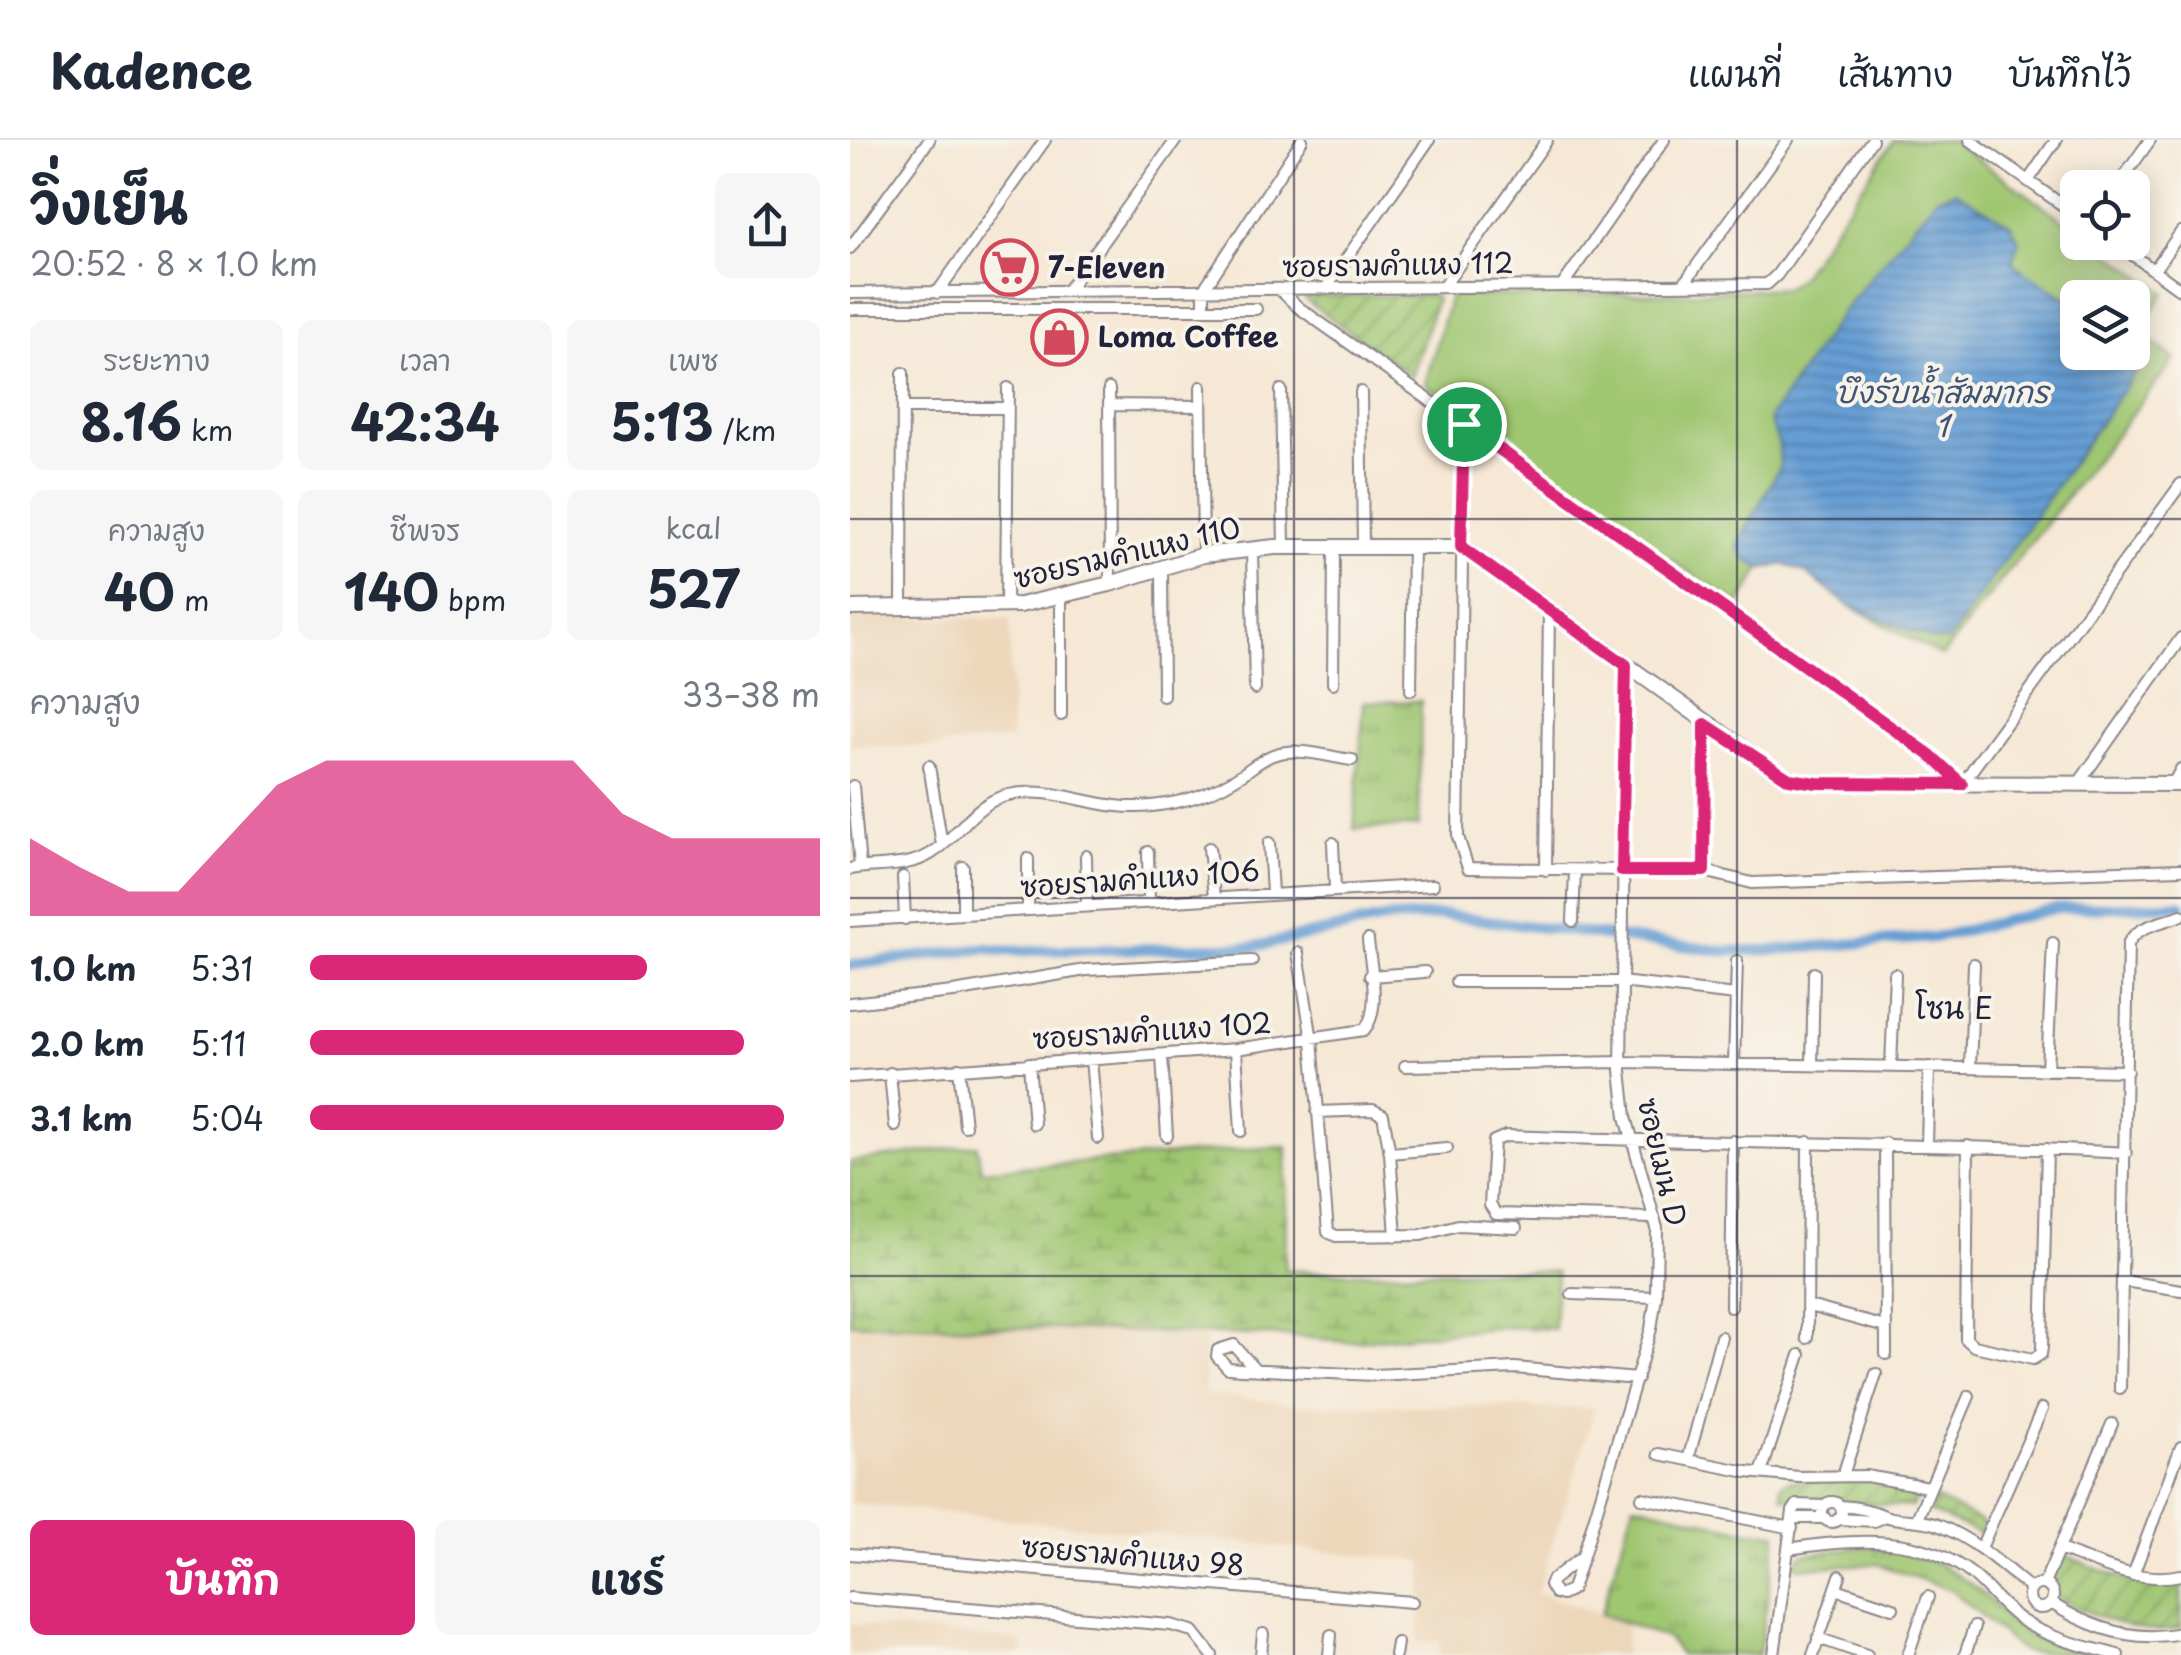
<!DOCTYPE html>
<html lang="th">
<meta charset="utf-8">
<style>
:root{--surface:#fff;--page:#f6f6f7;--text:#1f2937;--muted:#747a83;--line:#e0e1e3;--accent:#db2777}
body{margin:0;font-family:"Playpen Sans","Playpen Sans Thai",sans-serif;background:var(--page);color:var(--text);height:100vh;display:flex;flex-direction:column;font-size:38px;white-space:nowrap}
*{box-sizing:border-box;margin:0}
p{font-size:32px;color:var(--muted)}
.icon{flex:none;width:55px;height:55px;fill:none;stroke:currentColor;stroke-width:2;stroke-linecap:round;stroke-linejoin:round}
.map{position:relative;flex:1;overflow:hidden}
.sheet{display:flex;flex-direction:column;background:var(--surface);width:850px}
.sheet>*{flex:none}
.tools{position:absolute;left:1210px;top:30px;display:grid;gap:20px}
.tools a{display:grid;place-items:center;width:90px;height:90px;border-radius:15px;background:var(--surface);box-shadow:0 5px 25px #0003;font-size:50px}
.pin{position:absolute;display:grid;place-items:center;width:85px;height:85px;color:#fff;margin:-42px;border:5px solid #fff;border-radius:50%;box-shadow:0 2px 10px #0007}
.round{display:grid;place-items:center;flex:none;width:105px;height:105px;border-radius:15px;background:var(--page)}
.summary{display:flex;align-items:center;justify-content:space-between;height:170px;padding:0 30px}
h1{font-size:55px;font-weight:700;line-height:75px}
.figures{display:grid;grid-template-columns:repeat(3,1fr);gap:15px;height:170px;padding:10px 30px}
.figures div{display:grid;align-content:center;border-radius:15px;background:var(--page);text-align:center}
.figures b{font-size:50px;font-weight:700}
.figures small{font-size:28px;font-weight:400}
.figures p{font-size:28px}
.chart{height:280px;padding:20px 30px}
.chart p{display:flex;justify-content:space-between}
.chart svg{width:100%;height:180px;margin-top:10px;fill:var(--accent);opacity:.7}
.button{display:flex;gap:20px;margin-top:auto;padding:20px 30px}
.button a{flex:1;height:115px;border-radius:15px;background:var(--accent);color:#fff;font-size:40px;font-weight:700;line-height:115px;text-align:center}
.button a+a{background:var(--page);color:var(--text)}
ul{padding:0 30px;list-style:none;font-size:32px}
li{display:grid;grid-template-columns:160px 120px 1fr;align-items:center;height:75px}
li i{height:25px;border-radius:12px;background:var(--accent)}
header{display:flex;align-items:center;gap:60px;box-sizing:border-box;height:140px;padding:0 50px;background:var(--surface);border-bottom:2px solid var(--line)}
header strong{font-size:48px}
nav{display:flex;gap:55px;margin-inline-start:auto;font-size:35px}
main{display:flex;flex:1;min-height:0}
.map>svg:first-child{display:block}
.built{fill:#edd7bb}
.grass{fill:url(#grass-tufts);stroke:#607456;stroke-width:2.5}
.wetland{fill:url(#wetland-marsh);stroke:#607456;stroke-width:2.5}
.park{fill:#9fc671;stroke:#607456;stroke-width:2.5;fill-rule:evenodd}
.garden{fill:url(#garden-furrows);stroke:#607456;stroke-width:2.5}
.water{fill:url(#water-rules);stroke:#446088;stroke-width:2.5}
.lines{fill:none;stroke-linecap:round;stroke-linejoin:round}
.canal{stroke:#669ed4;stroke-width:11}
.street-casing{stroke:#8c8588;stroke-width:14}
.secondary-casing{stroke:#8c8588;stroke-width:18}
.street{stroke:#fff;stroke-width:10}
.secondary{stroke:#fff;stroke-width:14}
.route-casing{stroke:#fff;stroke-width:20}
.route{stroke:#db2777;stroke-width:12}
.grid{fill:none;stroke:#22223b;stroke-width:2.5;stroke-opacity:0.55}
.labels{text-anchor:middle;stroke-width:8;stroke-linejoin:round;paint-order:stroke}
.street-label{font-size:28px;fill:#22223b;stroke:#f7f3e8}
.poi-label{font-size:28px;font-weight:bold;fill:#22223b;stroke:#f7f3e8;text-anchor:start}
.water-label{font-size:30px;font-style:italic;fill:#3d5478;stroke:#f7f3e8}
.neighbourhood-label{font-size:30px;fill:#22223b;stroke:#f7f3e8}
</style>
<header>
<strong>Kadence</strong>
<nav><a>แผนที่</a><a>เส้นทาง</a><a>บันทึกไว้</a></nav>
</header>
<main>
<section class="sheet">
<div class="summary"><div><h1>วิ่งเย็น</h1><p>20:52 · 8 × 1.0 km</p></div><a class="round"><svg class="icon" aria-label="share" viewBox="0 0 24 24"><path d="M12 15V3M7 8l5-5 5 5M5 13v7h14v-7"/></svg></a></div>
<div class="figures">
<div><p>ระยะทาง</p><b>8.16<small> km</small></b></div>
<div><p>เวลา</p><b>42:34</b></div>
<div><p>เพซ</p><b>5:13<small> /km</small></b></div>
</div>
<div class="figures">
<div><p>ความสูง</p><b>40<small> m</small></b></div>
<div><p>ชีพจร</p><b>140<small> bpm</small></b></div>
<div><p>kcal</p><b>527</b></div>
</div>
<div class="chart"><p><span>ความสูง</span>33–38 m</p>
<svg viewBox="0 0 160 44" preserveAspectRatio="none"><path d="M0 44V25L10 32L20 38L30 38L40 25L50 12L60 6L70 6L80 6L90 6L100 6L110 6L120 19L130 25L140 25L150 25L160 25V44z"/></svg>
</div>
<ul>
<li><b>1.0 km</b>5:31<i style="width:66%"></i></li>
<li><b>2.0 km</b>5:11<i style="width:85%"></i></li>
<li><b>3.1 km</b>5:04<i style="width:93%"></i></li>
</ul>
<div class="button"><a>บันทึก</a><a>แชร์</a></div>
</section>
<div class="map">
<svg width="1331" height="1515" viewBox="0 0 1331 1515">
<defs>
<pattern id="grass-tufts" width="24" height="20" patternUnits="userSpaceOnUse" patternTransform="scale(2.5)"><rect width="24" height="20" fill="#9fc671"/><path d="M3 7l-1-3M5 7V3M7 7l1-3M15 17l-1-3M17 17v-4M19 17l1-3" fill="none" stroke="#81a05e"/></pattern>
<pattern id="wetland-marsh" width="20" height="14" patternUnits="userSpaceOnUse" patternTransform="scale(2.5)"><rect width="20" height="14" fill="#9fc671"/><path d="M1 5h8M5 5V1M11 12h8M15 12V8" fill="none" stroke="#81a05e"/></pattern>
<pattern id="garden-furrows" width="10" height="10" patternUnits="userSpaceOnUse" patternTransform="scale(2.5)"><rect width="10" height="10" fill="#9fc671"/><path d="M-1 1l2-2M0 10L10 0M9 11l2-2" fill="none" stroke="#81a05e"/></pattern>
<pattern id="water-rules" width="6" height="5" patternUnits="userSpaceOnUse" patternTransform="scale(2.5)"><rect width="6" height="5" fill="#669ed4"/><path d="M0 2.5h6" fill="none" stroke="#5480ad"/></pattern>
</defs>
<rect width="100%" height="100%" fill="#f7f3e8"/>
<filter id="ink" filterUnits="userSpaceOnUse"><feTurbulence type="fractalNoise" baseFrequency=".01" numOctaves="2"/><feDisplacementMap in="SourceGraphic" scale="20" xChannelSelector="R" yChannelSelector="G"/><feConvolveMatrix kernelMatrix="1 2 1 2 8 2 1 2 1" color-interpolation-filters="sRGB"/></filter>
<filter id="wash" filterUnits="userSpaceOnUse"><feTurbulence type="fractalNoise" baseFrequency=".0048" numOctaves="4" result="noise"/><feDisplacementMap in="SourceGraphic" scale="40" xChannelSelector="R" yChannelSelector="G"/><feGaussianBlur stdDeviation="2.25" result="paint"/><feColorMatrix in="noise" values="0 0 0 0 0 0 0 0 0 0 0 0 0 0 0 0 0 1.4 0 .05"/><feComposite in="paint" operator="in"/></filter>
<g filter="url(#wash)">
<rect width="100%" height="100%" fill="#f6e8d5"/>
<path class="built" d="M0 476 160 479 161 599 81 607 0 606Z
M0 1183 355 1193V1254L451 1265 745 1268 687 1453 777 1483 775 1515H589L590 1502H568L574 1421 0 1363Z
M0 1484 172 1501V1515H0Z"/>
<path class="grass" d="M571 561 569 686 504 689 514 562Z
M784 1364C832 1373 878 1392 927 1393L909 1515 830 1514 817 1498 751 1474Z
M1013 1406 1037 1408 1090 1424 1126 1448 1178 1496 1242 1515 1173 1512 1102 1450 1027 1424 951 1428 945 1424 952 1415Z"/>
<path class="wetland" d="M127 1005 131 1030 437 1006 435 1130C526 1137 616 1126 707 1132L704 1189 656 1187 495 1202 442 1196 0 1183V1022Z"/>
<path class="park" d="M1044 0H1101L1227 90 1228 102 1245 103 1315 153 1288 191 1325 219 1092 516 998 465 955 432 935 424 911 429 889 465 781 393 575 244 600 156 833 153 935 148 950 137ZM1228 158H1282V212H1228Z"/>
<path class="garden" d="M583 155 586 159 562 236 455 160 456 156Z
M1020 1340 1065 1348 1070 1353 1062 1367 932 1357 931 1345 938 1341Z
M1085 1358 1135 1384 1131 1394 1079 1372Z
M1213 1414C1251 1431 1289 1448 1331 1441V1488C1288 1499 1247 1476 1208 1459L1200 1437Z"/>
<path class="water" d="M1105 51 1161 85 1169 101 1162 121 1166 126 1227 165 1228 212H1282L1283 202 1294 220 1098 501 1083 500 998 465 955 432 935 424 911 428 896 420 887 406 930 327 929 304 919 279 992 172 1086 58Z"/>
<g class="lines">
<path class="canal" d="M0 825 137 808 153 811 402 807 535 779 595 775 874 811 924 810 1089 797 1206 768 1331 765"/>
</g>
</g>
<g filter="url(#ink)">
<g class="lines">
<defs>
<path id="street" d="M1120 0 1228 76
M1178 41 1206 0
M1266 48 1300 0
M1265 102 1331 150
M0 108 79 0
M1304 130 1331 92
M835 142 938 0
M594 146 697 0
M712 146 814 0
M476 148 579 0
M429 149 448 167 1080 615 1112 644
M217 151 326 0
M0 153 917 144 927 135 1022 0
M87 153 195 0
M354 168V149L452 0
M0 169H406
M351 247 353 415
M259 249 260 444
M431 250 434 406
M511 252 513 406
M260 265 351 266
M53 268H156
M614 284 608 697 618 728 854 731 902 743 1331 729
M402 409 405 549
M312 427 313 556
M211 455V575
M52 466 53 233
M156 466 158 248
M483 543 484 406
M561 550 563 406
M79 626 92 705
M1117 644 1116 640 1122 630 1331 344
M1228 644 1331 498
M1323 644 1331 629
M3 646 10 727
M419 703 422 753
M483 703 485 749
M359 708 364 757
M298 712 299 761
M236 716 237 765
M178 719V768
M113 727V774
M0 729C27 724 57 729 82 713 111 695 122 663 159 655 208 644 248 673 302 666 337 662 364 653 394 633 404 626 414 617 426 614 449 607 479 617 502 620
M696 730 699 469
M854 731 855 584
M53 737 55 779
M0 781 583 745
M723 781 725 731
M448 813 462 900 478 1092 486 1096 571 1095 608 1085 666 1088
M520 836 575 832
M606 842H771L886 855
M0 863 103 852 236 830 402 821
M386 909 391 991
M312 916 317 996
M241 919 248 998
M179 923 184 984
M884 923 887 821
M962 925 964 833
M555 926 771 922 1277 931
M1041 926 1045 834
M109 928 115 986
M1120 928 1124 824
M1197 930 1203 803
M40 933 45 986
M0 937 386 909 514 890C532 870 520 825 518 800
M467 972 523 970 533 975 540 1013 546 1096
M1035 1003 1036 1214
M1077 1004 1079 927
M1118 1006 1116 1199 1124 1206 1183 1219 1191 1214 1192 1207 1197 1009
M540 1013 597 1008
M805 1078 646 1074 640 1065 644 1001 656 996C863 1004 1069 1002 1276 1013
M1274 1141 1331 1150
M722 1154 806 1157
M959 1166 1035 1187
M881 1167 883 1001
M957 1198 958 1002
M406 1230 384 1205 368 1210 367 1216 378 1228 392 1229 524 1235 665 1228 787 1239
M1270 1248 1278 804C1288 784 1312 784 1331 775
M809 1314 897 1332 949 1337 1016 1336 1079 1347
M838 1320 871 1197
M911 1333 950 1215
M993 1335 1026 1234
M792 1358 942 1388
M972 1372a10 10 0 1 1 20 0a10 10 0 1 1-20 0Z
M990 1366C1007 1367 1020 1369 1035 1376 1052 1382 1072 1378 1090 1386 1125 1400 1152 1425 1181 1449
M943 1378H975
M988 1379 1024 1381 1035 1376
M1067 1379 1119 1256
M1131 1408 1192 1269
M939 1409C1001 1399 1071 1393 1123 1435 1141 1450 1154 1470 1174 1482 1201 1499 1237 1507 1268 1515
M1210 1409C1249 1424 1288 1444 1331 1435
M0 1414 562 1462
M733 1416 801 1189 806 1157 807 1088 776 977 771 930 776 525
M733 1416 722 1449 712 1455 705 1453 700 1445 702 1440Z
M1283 1435 1331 1307
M1179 1456a12 12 0 1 1 24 0a12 12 0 1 1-24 0Z
M1194 1444 1262 1284
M986 1449 1043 1468
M0 1458 321 1485 343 1491 362 1515
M1201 1463C1240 1488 1285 1503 1331 1493
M968 1498 1017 1515
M411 1515 413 1494
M479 1515 481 1495
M545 1515 547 1503
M924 1515 943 1371 947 1365 974 1366
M963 1515 990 1436
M1058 1515 1078 1457
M1115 1515 1124 1487"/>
<path id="secondary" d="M0 468 170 465 260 444 353 415 425 407H611L917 625 939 639 967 643 1331 644"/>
</defs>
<use href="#street" class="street-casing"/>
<use href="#secondary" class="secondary-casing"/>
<use href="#street" class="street"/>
<use href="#secondary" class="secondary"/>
</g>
</g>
<g class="lines" filter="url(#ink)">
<defs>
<path id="route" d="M614 284 1080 615 1112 644 967 643 939 639 855 584 854 731H772L776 525 611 407Z"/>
</defs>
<use href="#route" class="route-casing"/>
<use href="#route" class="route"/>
</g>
<path class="grid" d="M444 0V1515M887 0V1515M0 379H1331M0 758H1331M0 1136H1331"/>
<defs>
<symbol id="supermarket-ring" viewBox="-11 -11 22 22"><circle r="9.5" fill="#f7f3e8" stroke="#d1495b" stroke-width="1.5"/><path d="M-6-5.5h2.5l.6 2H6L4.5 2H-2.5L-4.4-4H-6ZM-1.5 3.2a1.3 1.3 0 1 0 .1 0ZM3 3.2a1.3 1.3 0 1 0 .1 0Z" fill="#d1495b"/></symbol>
<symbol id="shop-ring" viewBox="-11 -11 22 22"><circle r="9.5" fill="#f7f3e8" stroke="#d1495b" stroke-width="1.5"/><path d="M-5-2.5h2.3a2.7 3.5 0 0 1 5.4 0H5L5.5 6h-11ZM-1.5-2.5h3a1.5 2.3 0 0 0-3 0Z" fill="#d1495b"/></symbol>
</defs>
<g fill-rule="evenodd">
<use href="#supermarket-ring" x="128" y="96" width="63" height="63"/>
<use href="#shop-ring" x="178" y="166" width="63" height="63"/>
</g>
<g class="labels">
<g class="street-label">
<text transform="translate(548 125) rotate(-1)" y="10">ซอยรามคำแหง 112</text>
<text transform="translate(277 413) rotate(-13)" y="10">ซอยรามคำแหง 110</text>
<text transform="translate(290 739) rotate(-4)" y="10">ซอยรามคําแหง 106</text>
<text transform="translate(302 891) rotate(-4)" y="10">ซอยรามคําแหง 102</text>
<text transform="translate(812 1022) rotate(77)" y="10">ซอยเมน D</text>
<text transform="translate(283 1416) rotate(5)" y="10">ซอยรามคําแหง 98</text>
</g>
<g class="poi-label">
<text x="198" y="138">7-Eleven</text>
<text x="248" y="207">Loma Coffee</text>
</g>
<g class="water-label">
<text x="1092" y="263">บึงรับน้ำสัมมากร<tspan x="1092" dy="34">1</tspan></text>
</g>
<g class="neighbourhood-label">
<text x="1104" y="879">โซน E</text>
</g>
</g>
</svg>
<div class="tools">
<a><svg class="icon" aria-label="locate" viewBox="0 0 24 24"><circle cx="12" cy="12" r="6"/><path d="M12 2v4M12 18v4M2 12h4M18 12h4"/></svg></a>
<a><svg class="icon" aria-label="layers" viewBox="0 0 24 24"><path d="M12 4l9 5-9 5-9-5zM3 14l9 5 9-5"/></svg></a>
</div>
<div class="pin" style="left:614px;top:284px;background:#1e9e55"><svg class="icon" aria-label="arrive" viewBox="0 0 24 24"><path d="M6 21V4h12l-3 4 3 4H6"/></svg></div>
</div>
</main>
